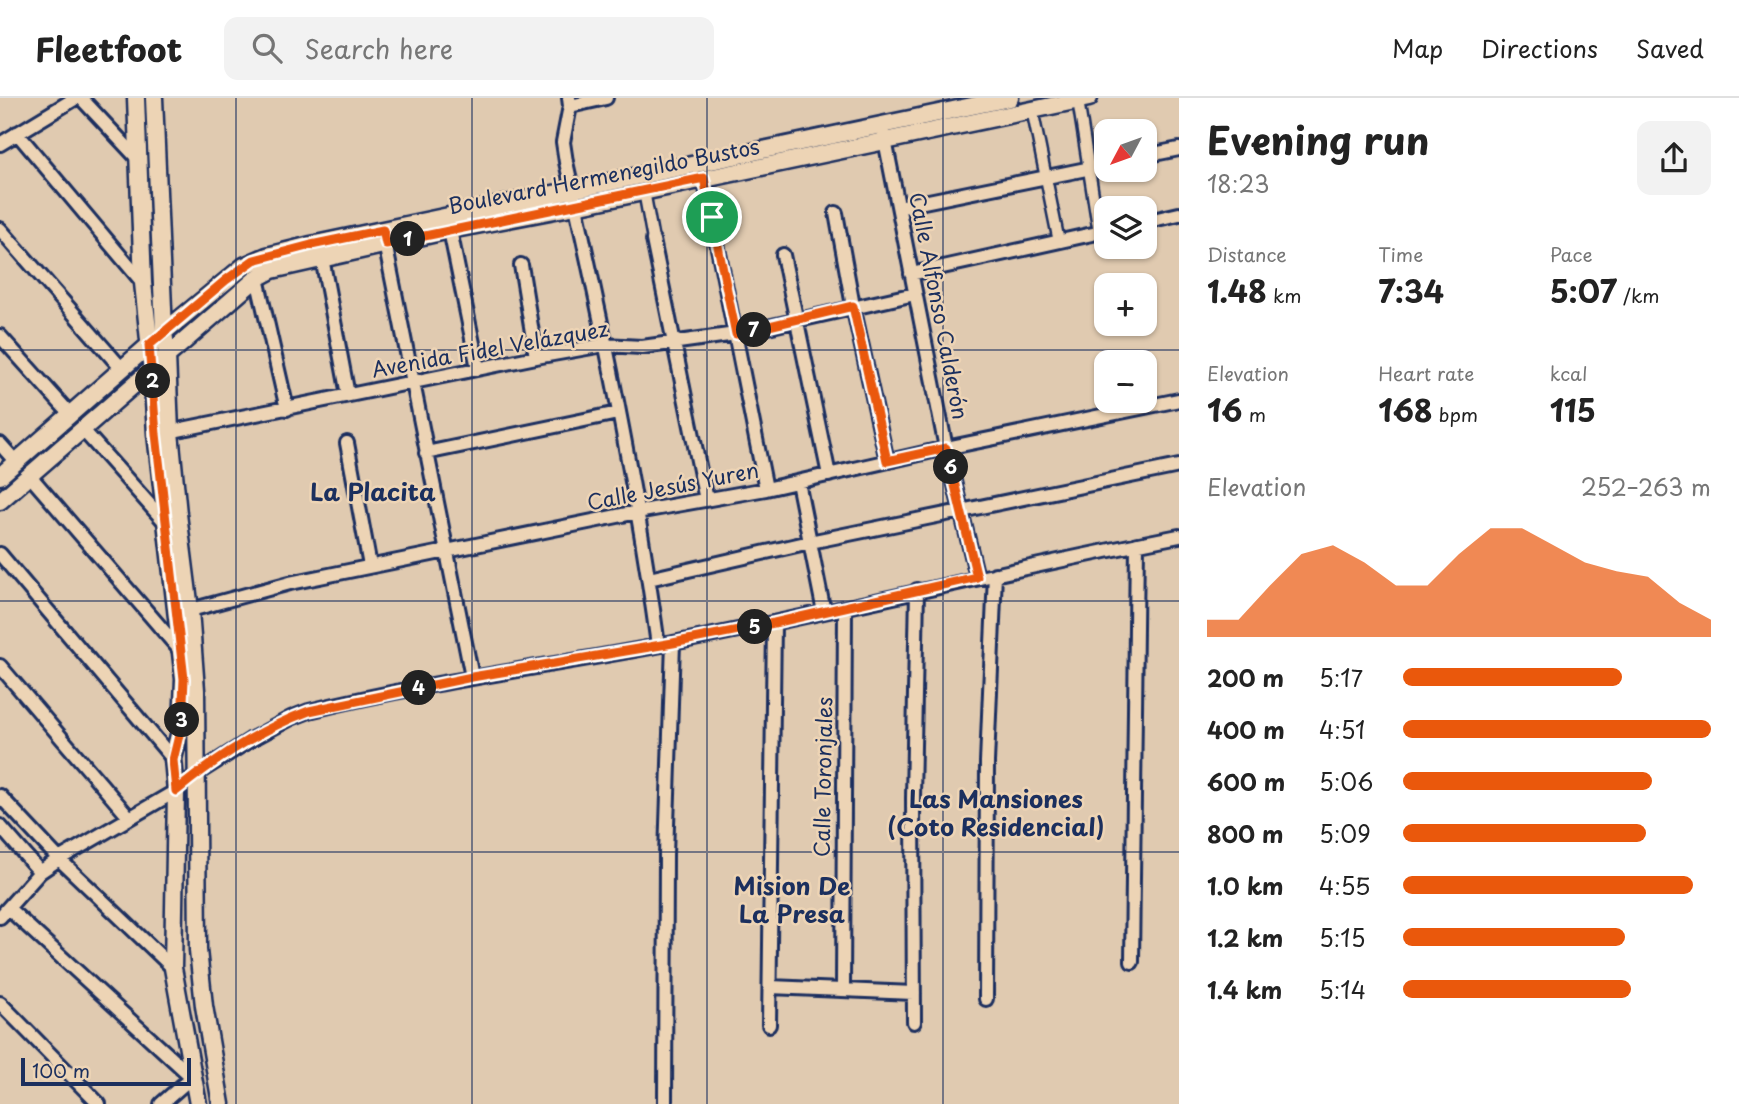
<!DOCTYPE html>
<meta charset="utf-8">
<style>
:root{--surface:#fff;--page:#f2f2f2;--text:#222;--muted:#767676;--line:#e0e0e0;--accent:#ea580c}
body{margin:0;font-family:"Playpen Sans",sans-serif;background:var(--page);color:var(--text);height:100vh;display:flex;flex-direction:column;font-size:26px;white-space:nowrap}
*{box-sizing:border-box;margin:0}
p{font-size:23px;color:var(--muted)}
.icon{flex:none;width:38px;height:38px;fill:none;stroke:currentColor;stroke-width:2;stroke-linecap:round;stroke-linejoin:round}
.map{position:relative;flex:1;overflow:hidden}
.drawer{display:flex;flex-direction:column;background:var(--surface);width:560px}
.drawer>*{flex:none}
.needle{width:46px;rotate:229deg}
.fabs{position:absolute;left:1094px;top:21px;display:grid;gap:14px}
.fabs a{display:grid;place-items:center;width:63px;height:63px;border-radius:14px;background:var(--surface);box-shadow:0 2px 5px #0004;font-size:35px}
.scale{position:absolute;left:21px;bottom:18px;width:170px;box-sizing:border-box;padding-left:7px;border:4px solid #1b2f5e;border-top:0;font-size:19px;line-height:24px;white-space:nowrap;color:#1b2f5e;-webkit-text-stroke:5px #edd4b5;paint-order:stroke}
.pin{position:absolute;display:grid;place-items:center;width:60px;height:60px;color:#fff;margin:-30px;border:4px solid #fff;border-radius:50%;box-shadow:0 2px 7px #0007}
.km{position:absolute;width:35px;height:35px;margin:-18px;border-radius:50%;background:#222;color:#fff;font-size:19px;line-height:35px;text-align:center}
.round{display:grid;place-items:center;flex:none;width:74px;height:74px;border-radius:14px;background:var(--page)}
.headline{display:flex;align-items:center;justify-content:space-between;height:119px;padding:0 28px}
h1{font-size:38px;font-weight:700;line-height:52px}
.stats{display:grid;grid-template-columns:repeat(3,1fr);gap:10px;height:119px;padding:7px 28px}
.stats div{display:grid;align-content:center}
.stats b{font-size:30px;font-weight:700}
.stats small{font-size:19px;font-weight:400}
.stats p{font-size:19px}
.chart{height:196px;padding:14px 28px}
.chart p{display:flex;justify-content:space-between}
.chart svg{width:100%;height:126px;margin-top:7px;fill:var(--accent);opacity:.7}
ul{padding:0 28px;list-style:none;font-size:23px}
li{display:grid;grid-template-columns:112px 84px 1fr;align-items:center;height:52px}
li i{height:18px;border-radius:9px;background:var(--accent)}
header{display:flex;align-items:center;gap:42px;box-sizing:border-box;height:98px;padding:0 35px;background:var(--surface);border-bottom:2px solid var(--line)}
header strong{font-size:33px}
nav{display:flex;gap:38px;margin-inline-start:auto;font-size:24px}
.search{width:490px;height:63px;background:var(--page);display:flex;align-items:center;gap:18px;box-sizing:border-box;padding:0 24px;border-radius:14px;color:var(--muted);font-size:26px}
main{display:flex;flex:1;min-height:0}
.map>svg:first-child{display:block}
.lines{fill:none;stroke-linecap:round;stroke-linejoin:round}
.pedestrian-casing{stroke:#1b2f5e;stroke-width:15}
.minor-casing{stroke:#1b2f5e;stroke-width:18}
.tertiary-casing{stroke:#1b2f5e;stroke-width:21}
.pedestrian{stroke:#edd4b5;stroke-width:10}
.minor{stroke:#edd4b5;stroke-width:12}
.tertiary{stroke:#edd4b5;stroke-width:16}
.route-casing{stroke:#fff;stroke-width:14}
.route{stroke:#ea580c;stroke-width:9}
.grid{fill:none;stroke:#1b2f5e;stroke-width:2;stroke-opacity:0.55}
.labels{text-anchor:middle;stroke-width:5;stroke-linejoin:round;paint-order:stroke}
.street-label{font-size:21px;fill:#1b2f5e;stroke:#edd4b5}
.quarter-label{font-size:24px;font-weight:bold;fill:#1b2f5e;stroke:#edd4b5}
</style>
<header>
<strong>Fleetfoot</strong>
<div class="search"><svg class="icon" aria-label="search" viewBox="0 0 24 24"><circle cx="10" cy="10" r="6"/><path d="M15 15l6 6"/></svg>Search here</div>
<nav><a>Map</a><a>Directions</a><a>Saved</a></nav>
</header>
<main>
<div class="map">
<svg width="1179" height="1006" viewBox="0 0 1179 1006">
<rect width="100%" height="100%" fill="#e0cab0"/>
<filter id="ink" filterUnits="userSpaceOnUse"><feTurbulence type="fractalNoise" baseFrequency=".0143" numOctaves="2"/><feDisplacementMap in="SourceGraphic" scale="14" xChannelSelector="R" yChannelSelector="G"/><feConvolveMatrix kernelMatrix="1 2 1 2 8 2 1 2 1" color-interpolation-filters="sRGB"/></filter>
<g filter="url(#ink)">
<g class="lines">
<defs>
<path id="pedestrian" d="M1078 2 1099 135
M1032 11 1059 144
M644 93 653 142"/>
<path id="minor" d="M81 0 140 63
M569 0 570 8 563 44 566 64C602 224 636 385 658 547
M570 8 606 0
M17 35 143 185
M884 37 946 350 977 479
M0 46 76 0
M1144 58 1179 51
M704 80 766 391
M899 109 1106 67
M836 115 853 208 887 363
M1144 124 1179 116
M0 131 122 271
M450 132 478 270
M384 140 472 579
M653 142 706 402
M783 157 829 377
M322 160 348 297
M521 167 536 259
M911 176 1106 133
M257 180 287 311
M0 238 71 317
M83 332 165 424
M163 335 536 259 604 247 642 249 736 236 915 196
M347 345 370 468
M0 346 16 364
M426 355 618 315
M30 378 180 552
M798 384 824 514
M0 456 173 661
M649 481 810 444 1179 368
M183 514 290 485 637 414 766 391 946 350 1179 302
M0 568 129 719
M0 698 59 761 173 870
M0 728 40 774
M9 811 192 979
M0 819 40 774 59 761 176 693 198 675 250 642 291 620 309 613C431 583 555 568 678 544 845 512 1011 471 1179 438
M1132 864 1137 446
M770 889 914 895
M843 891 845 510
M986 901 987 664 995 476
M0 905 99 1006
M914 924 913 700 917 492
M769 927 774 525
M161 1006 192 979
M665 1006 666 757 673 545"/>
<path id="tertiary" d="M136 0 143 185 152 271 156 336 184 581 182 625 173 661 176 693 173 870 198 1006
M154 0 164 234 167 257 170 334 178 416 190 512 196 592 198 852 204 908 221 1006
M0 378 164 234 244 168 267 158 311 147 1010 0
M0 403 257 180 272 172 450 132 576 108 1089 0"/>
</defs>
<use href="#pedestrian" class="pedestrian-casing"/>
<use href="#minor" class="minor-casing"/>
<use href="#tertiary" class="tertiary-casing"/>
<use href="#pedestrian" class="pedestrian"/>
<use href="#minor" class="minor"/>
<use href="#tertiary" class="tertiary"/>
</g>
</g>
<g class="lines" filter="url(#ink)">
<defs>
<path id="route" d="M704 80 736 236 853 208 887 363 946 350 977 479 774 525 673 545 472 579 309 613C261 631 215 661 176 693L173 662 182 625 184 581 156 336 149 247 226 182 254 162 311 147 383 132 386 146Z"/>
</defs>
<use href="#route" class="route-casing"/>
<use href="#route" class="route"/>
</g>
<path class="grid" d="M236 0V1006M472 0V1006M707 0V1006M943 0V1006M0 252H1179M0 503H1179M0 754H1179"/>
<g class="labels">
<g class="street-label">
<text transform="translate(604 79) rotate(-11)" y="7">Boulevard Hermenegildo Bustos</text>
<text transform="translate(938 208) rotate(79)" y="7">Calle Alfonso Calderón</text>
<text transform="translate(490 252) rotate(-10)" y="7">Avenida Fidel Velázquez</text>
<text transform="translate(673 389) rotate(-11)" y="7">Calle Jesús Yuren</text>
<text transform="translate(824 679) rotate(-89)" y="7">Calle Toronjales</text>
</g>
<g class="quarter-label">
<text x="373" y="403">La Placita</text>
<text x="996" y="710">Las Mansiones<tspan x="996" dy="28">(Coto Residencial)</tspan></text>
<text x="792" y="797">Mision De<tspan x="792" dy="28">La Presa</tspan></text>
</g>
</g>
</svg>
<div class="fabs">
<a><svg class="needle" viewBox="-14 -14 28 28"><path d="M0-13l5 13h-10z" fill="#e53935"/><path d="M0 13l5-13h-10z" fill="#767676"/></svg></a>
<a><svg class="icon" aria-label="layers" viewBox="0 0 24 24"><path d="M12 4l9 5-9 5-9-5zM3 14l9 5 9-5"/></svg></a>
<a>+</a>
<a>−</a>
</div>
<div class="scale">100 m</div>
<div class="pin" style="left:712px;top:119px;background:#1e9e55"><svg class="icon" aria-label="arrive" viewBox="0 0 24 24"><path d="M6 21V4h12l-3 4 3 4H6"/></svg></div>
<b class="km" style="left:408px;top:141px">1</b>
<b class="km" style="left:153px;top:283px">2</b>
<b class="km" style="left:182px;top:622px">3</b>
<b class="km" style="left:419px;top:590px">4</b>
<b class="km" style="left:755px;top:529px">5</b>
<b class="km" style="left:951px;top:369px">6</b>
<b class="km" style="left:754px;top:232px">7</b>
</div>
<section class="drawer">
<div class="headline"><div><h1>Evening run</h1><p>18:23</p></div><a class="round"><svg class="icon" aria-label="share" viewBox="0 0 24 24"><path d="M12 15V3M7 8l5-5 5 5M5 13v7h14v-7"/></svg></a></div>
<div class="stats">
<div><p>Distance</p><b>1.48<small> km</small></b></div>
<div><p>Time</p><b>7:34</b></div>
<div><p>Pace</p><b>5:07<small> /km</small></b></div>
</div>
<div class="stats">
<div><p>Elevation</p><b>16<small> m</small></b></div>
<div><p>Heart rate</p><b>168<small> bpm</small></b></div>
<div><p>kcal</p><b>115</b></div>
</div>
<div class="chart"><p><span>Elevation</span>252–263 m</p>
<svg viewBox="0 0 160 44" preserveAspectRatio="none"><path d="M0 44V38L10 38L20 26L30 15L40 12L50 18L60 26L70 26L80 15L90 6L100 6L110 12L120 18L130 21L140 23L150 32L160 38V44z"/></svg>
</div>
<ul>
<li><b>200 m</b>5:17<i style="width:71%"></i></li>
<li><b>400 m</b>4:51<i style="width:100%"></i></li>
<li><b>600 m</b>5:06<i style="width:81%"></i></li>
<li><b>800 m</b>5:09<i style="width:79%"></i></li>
<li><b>1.0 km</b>4:55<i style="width:94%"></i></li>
<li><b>1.2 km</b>5:15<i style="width:72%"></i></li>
<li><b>1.4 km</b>5:14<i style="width:74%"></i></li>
</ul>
</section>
</main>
